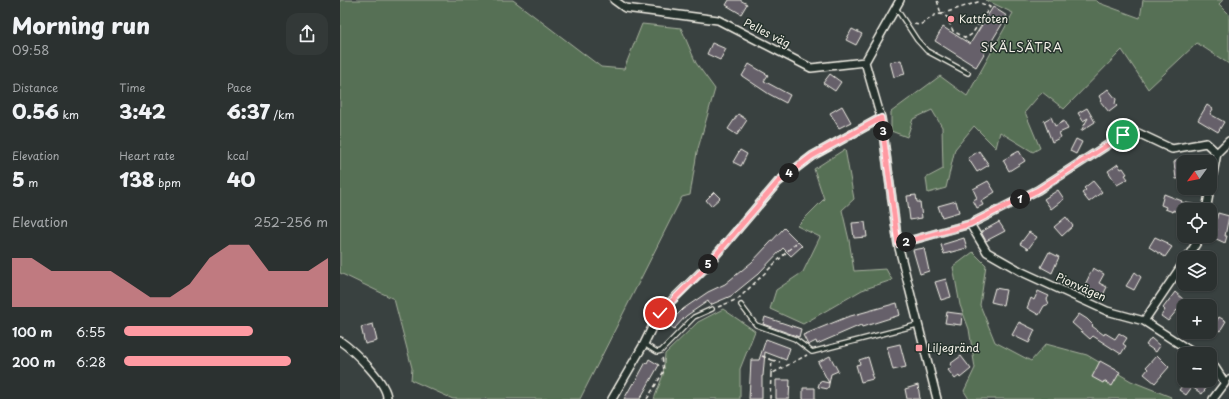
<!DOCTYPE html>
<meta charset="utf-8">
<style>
:root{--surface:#2b3130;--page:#333938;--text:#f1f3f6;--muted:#a6a9ab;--line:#474c4c;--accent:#ff9aa2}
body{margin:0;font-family:"Playpen Sans",sans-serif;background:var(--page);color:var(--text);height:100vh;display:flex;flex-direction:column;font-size:15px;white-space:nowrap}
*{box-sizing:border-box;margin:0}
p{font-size:13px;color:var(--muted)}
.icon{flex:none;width:22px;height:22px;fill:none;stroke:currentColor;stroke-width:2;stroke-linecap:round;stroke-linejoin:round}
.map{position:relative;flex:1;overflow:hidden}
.side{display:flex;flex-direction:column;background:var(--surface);width:340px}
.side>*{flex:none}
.needle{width:26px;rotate:237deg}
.tools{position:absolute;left:837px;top:155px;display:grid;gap:8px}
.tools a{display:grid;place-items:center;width:40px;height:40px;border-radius:8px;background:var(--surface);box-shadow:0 1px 3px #0004,0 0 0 1px var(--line);font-size:20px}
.pin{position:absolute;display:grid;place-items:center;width:34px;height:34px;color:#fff;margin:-17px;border:2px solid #fff;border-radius:50%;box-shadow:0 1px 4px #0007}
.km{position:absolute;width:20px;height:20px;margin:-10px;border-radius:50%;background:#222;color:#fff;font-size:11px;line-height:20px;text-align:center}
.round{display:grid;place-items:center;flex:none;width:42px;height:42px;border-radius:12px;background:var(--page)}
.headline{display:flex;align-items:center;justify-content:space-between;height:68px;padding:0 12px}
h1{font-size:22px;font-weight:800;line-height:30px}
.metrics{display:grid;grid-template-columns:repeat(3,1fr);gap:6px;height:68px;padding:4px 12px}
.metrics div{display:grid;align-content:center}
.metrics b{font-size:20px;font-weight:800}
.metrics small{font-size:11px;font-weight:400}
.metrics p{font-size:11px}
.chart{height:112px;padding:8px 12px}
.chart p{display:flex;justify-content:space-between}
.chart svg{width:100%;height:72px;margin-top:4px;fill:var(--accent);opacity:.7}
ul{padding:0 12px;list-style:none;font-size:13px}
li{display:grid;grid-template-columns:64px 48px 1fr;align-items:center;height:30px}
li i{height:10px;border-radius:5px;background:var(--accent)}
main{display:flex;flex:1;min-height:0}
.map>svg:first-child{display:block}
.green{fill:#577055;stroke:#a6b09e}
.building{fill:#66616b;stroke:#f4f1e8}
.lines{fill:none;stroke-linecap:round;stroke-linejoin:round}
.lane-casing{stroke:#f4f1e8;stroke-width:6}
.street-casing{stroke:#f4f1e8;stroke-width:10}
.path{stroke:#f4f1e8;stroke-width:1.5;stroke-dasharray:4 3;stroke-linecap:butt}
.lane{stroke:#26332d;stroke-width:3.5}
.street{stroke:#26332d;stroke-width:7}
.route-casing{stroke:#fff;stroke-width:8}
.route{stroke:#ff9aa2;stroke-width:5}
.poi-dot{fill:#ff9aa2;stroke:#26332d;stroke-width:1.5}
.labels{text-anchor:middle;stroke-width:3;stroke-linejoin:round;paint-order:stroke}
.poi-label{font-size:11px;fill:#f4f1e8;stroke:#26332d;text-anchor:start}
.street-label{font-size:11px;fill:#f4f1e8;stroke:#26332d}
.neighbourhood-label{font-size:12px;letter-spacing:1px;fill:#f4f1e8;stroke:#26332d}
</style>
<main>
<section class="side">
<div class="headline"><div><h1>Morning run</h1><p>09:58</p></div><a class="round"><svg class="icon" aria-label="share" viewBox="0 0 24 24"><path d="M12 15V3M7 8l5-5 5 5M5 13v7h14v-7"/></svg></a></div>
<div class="metrics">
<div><p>Distance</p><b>0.56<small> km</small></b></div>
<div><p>Time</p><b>3:42</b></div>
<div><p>Pace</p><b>6:37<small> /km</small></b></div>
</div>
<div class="metrics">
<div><p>Elevation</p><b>5<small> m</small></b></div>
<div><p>Heart rate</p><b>138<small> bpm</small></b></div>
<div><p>kcal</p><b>40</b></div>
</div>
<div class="chart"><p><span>Elevation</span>252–256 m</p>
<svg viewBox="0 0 160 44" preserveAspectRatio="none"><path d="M0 44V14L10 14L20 22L30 22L40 22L50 22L60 30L70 38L80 38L90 30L100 14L110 6L120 6L130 22L140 22L150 22L160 14V44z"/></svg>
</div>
<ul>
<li><b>100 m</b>6:55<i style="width:63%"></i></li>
<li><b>200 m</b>6:28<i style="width:82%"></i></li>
</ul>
</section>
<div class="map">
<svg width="889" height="399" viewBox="0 0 889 399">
<rect width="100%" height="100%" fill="#394140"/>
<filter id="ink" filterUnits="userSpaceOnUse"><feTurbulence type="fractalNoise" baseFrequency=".025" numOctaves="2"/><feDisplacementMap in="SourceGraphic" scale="8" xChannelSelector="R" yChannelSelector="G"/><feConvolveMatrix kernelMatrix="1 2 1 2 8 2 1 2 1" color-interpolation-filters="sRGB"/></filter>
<g filter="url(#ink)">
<path class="green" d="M0 0H173L261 67 284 69 302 24 341 28 356 63 375 89 357 152 350 195 342 197 240 399H113L71 380 72 368 54 299 0 273Z
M646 0H756L759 3 800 18 803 0H883L879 4 889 14V64L857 43 808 89 782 50 724 109 702 92 685 112 700 148 693 152 660 132 656 148 634 126 615 149 606 188 588 193 586 178 603 169 602 127 592 110 573 119 567 137 551 131V112L600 76 627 96 673 13Z
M505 149 514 199 502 210 509 240 514 271 546 269 552 280 522 290 463 324 430 309 436 290 463 272 480 237 457 226 484 199 474 169Z
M633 252 646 265 640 305 655 342 691 361 706 344 747 355 791 381 831 397 830 399H629L624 391 635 368 629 329 620 305 613 267Z
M383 309 415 331 400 369V399H314L323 375 325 354 358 322Z"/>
<path class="building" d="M389 0H400L407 4 401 14 386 5Z
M653 7 667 16 636 67 595 41 603 27 630 44Z
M512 29 522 34 516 45 506 40Z
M372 43 386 49 380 60 367 54Z
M561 60 565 74 554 77 550 62Z
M409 64 428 75 424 81 450 95 446 103 429 94 402 76Z
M490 74 501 82 495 91 483 83Z
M768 89 776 99 775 104 777 106 769 112 760 101 761 100 759 96Z
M867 105 873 109 870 114 884 122 878 132 858 120Z
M502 106 511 122 499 128 490 113Z
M747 108 755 122 741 131 748 118 743 121 738 113Z
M398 114 407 120 397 135 388 129Z
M711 117 715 126 724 121 728 129 719 133 721 137 712 142 704 121Z
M736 139 742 142 736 154 730 151Z
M400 150 407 154 401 166 393 162Z
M639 151 649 165 637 172 628 158Z
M679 151 685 161 669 171 663 160Z
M838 159H844V178L836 179 834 162Z
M778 164 781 169 783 168 787 174 785 175 788 179 777 185 768 171Z
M648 181 655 192 641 201 643 205 637 208 633 200 637 198 633 189Z
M753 181 762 192 749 202 742 193 746 190 744 188Z
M718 190 724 199 711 209 704 199Z
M374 192 380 198 371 206 366 200Z
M824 194 842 201 841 202 862 206 861 210H838L837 212 833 210V212L825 209 826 207 821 205Z
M576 195 577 202H580L582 218 570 220 567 196Z
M616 201 619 212 602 217 598 206Z
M878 213 889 216 885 236H887L885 243 874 238 877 229H874Z
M726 217 733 226 722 236 714 227Z
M525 222 527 237 514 238 512 223Z
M659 222 665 231 646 241 641 232Z
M444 228 462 246 451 256 443 248 418 274 391 296 370 305 368 301 346 316 334 329 328 324 343 309 368 292 385 284 412 262Z
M689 232 697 237 688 249 680 244Z
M815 237 828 243 827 244 832 247 825 257 809 247Z
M624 238 627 248 604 254 601 245Z
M584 248 589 271 580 274 573 250Z
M709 252 719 257 712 273 701 267Z
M753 268 764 274 759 283 767 287 762 297 744 287Z
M795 272 801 277 794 290 786 286Z
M606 279 611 297 601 300 595 282Z
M655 288 666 290 663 305 651 302Z
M698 291 709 296 707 299 709 304 704 306 699 315 687 308 691 298 694 300Z
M835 292 844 300 838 311 837 310 828 321 821 316 825 310 823 308Z
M557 303 560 315 522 327 521 325 477 344 476 341 468 345 463 335 507 317Z
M607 312 622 314 621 325 605 323Z
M739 314 747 319 753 325 752 326 764 335 765 333 775 339 779 333 787 338 783 344 786 346 781 354 753 336 750 339 732 323Z
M425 317 461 329 459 337 423 324Z
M879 317 886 321 880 331 873 327Z
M679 322 695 330 689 343 672 335Z
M33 324 37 341 25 344 21 327Z
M811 338 820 346 816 352 806 345Z
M426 339 450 348 446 360 425 352 423 376H422V399H409L411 360H419Z
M560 344 566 367 553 370 547 347Z
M817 355 829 367 815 383 804 374 808 369 806 367Z
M490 356 498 371 491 374 488 389 478 387 480 381 489 383 478 362Z
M621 356 631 369 620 378 619 376 615 379 608 370 612 367 610 364Z
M528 357 533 374H531L533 379 521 382 516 365 520 364 519 360Z
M309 359 319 365 300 399H284L293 383 294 384 306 362 307 363Z
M760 361 780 372 772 386 764 381 763 383 752 377Z
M436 380H450L449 399H436Z
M843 380H865L863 383 867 387 862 394 852 387 846 395 839 390 845 382Z
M578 385 580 399H567L565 389Z
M463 388H475V399H463Z"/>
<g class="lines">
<defs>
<path id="lane" d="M556 8 577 40 587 51 628 73
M401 305 416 325 455 339 472 352 577 325
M304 344 317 352 321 351 354 317 372 309
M885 383 889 378"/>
<path id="street" d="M274 0 285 8 378 20 471 68 525 62
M560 0 525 62 541 118 558 244 597 399
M866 210 877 153 889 141
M630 224 647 252 682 272 767 311 804 321 855 354
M558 244 630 224 698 190 783 135 796 132 832 149 866 143 877 153
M847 258 861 236
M804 321 844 262
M0 341C13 350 48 383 47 399
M870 364 874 366 885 383 873 399
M272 399 304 344 319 313 364 269 438 182 472 156 541 118"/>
</defs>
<use href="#lane" class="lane-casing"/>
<use href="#street" class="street-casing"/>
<path class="path" d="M574 24 580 25 595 15 601 14 607 17 613 31 626 38 632 34 650 7 638 2 601 14 597 0
M378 307 398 299 457 242
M422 356 432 360 431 374
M432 360 440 362
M307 399 324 371 322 356
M430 399 431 374 467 355"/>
<use href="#lane" class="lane"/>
<use href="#street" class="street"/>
</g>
</g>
<g class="lines" filter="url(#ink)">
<defs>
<path id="route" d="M320 313 364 269 438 182 472 156 541 118 558 244 630 224 698 190 783 135"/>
</defs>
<use href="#route" class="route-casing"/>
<use href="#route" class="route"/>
</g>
<g class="poi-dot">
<circle cx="611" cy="19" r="4"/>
<rect x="575" y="344" width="8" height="8" rx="2"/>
</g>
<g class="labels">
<g class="poi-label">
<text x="619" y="23">Kattfoten</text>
<text x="587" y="352">Liljegränd</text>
</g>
<g class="street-label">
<text transform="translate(427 33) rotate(27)" y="4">Pelles väg</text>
<text transform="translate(741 287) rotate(24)" y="4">Pionvägen</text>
</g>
<g class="neighbourhood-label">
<text x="682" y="52">SKÄLSÄTRA</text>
</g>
</g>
</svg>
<div class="tools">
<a><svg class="needle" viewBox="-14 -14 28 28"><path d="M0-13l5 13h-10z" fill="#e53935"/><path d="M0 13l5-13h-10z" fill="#a6a9ab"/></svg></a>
<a><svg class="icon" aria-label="locate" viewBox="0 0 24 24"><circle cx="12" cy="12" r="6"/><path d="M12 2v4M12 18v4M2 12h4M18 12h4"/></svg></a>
<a><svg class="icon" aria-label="layers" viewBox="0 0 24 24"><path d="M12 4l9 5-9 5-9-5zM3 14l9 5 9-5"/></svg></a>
<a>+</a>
<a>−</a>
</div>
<div class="pin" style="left:783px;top:135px;background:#1e9e55"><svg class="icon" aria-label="arrive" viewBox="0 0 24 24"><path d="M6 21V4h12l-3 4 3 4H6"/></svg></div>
<div class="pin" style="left:320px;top:313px;background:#d93025"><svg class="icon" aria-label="check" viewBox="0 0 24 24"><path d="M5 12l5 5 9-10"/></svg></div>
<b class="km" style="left:680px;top:199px">1</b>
<b class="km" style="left:566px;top:242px">2</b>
<b class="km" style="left:543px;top:131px">3</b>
<b class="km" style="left:449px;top:173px">4</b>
<b class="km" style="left:368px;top:264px">5</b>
</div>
</main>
